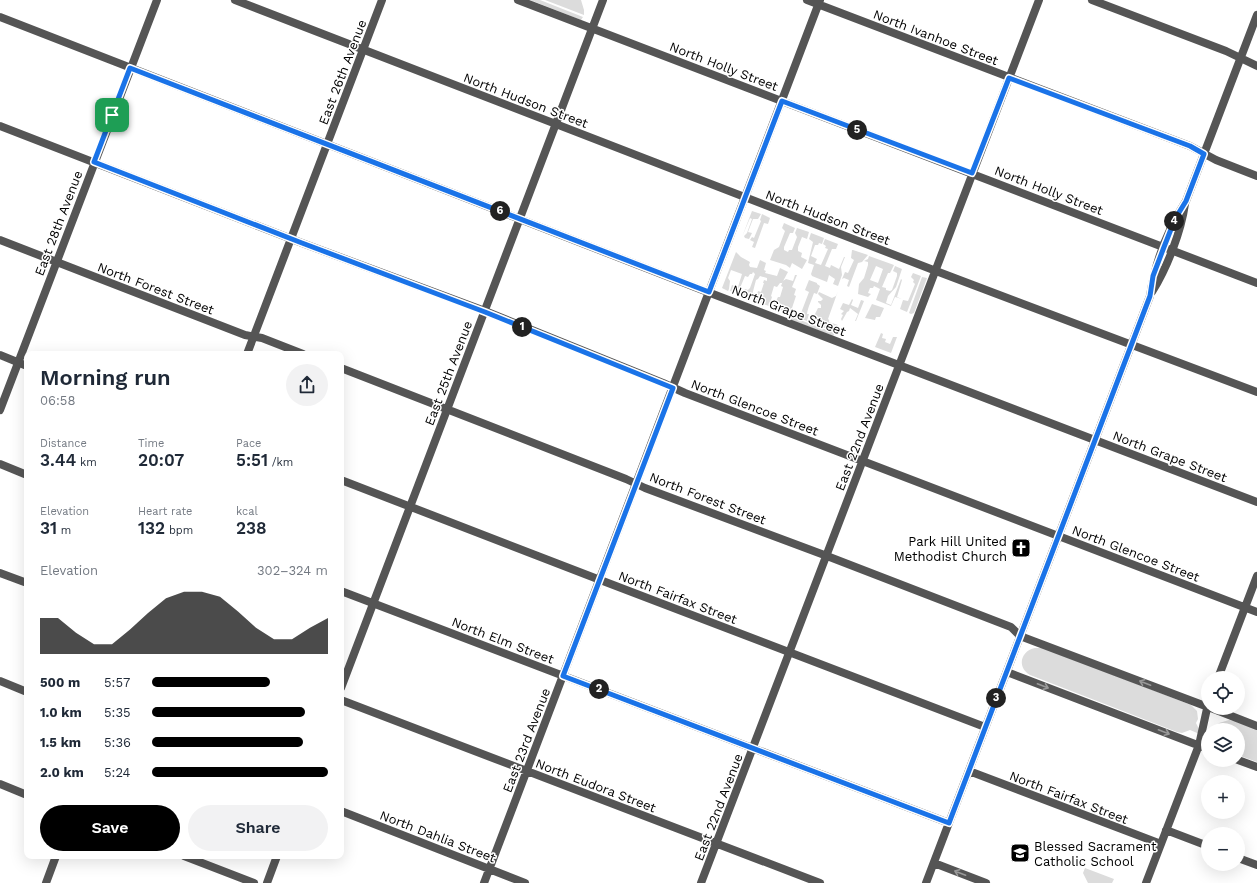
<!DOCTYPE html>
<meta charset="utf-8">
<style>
:root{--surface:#fff;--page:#f2f2f3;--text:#1f2937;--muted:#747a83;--accent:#000}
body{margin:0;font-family:"Work Sans",sans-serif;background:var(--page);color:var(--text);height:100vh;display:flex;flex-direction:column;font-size:15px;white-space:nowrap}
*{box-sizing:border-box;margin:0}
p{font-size:13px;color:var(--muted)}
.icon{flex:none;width:22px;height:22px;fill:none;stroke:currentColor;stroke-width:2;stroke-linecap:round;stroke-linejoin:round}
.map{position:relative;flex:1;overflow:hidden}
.drawer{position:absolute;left:24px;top:351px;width:320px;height:508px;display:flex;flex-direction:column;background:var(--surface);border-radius:8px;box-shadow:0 4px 16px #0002}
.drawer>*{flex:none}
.tools{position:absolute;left:1201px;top:671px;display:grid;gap:8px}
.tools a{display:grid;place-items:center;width:44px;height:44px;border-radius:50%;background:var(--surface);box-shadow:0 4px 16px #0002;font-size:20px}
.pin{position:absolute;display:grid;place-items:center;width:34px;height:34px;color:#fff;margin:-17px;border-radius:8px;box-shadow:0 2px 6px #0006}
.km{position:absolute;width:20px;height:20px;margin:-10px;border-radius:50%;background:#222;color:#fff;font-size:11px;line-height:20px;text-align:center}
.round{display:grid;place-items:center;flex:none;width:42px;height:42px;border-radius:21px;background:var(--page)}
.headline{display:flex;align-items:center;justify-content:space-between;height:68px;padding:0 16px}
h1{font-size:22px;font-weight:600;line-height:30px}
.stats{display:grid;grid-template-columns:repeat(3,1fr);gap:6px;height:68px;padding:4px 16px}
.stats div{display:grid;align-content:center}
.stats b{font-size:17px;font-weight:600}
.stats small{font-size:11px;font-weight:400}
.stats p{font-size:11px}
.chart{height:112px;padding:8px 16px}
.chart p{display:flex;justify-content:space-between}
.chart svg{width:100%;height:72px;margin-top:4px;fill:var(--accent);opacity:.7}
.primary-button{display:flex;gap:8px;margin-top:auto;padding:8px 16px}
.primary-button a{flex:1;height:46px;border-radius:24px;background:var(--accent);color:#fff;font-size:16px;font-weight:600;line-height:46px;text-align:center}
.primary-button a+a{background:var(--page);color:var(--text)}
ul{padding:0 16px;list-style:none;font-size:13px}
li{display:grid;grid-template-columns:64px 48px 1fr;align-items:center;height:30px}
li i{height:10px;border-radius:5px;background:var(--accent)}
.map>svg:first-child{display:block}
.green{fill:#dcdcdc;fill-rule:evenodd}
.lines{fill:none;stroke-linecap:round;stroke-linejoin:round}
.minor{stroke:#555;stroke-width:8}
.oneway{stroke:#999}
.route-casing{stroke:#fff;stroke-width:8}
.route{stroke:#1a73e8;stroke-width:5}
.labels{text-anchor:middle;stroke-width:3;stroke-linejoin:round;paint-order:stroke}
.street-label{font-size:13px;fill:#000;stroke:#fff}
.poi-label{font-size:13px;fill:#000;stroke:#fff;text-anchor:end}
</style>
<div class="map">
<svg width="1257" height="883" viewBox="0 0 1257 883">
<rect width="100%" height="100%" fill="#fff"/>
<path class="green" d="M530 0H540L583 17 581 20Z
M545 0H581L584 10V15Z
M752 211 761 214 758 219H753L748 232 752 233 749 239 745 238 744 236 747 233 752 219 750 218 742 237Z
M762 214 770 218 768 224 764 223 755 248 752 247 754 242 750 240 752 237 754 238 761 221 760 220Z
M784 223 795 228 793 233H790L784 247V250L788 252 789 250H792L797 237 795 233 797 228 809 232 807 239 802 237 798 247V251L802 253 801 257 807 260 802 269 792 263 790 268 786 265 770 260 774 250 779 247 785 231 782 228Z
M811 233 824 238 822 244 819 243 818 245H815L811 256 817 259 815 263 821 265 828 249 825 248 826 246 823 244 825 239 838 244 836 249H832L825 266 830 268 831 265 839 269 844 257H845L841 267 842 275 838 286 833 284 835 279 829 275 827 282 812 276 811 274 814 265 808 263 813 242 809 239Z
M852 250H853L868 255 862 262 858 263 849 287 847 286 849 280 844 278 842 279 845 272 848 273 854 260 851 258Z
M736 252 741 257 750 262 749 265 750 267 757 268 760 260 766 263 764 270 766 271 765 273 777 276 780 268 788 272 782 283H780L777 287 774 286 771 296 772 297 769 306 752 300 754 293 757 294 758 291 761 292 764 283H763L764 280 767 281V278L760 276 758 279 756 280 751 299 741 296 745 289 748 290 750 288 755 274 753 272 752 274H750L748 277 745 276 740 288 742 290 740 295 730 291 732 285 738 287 742 274 731 270 728 278 730 281 729 289 728 291 722 288Z
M869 256 894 265 890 273H888L882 287 886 288V290L890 291 892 290 897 276V273L893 271 895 266 902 269 896 287 888 296 886 303 891 305 901 279 902 280 897 297 902 299 895 297 891 306 876 300 880 289 874 286 873 288H870L868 293 871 294 868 297 858 294 859 284 864 278 868 265V262L864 261 868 259ZM876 266 883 269 878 283 870 280Z
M913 273 921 276 907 312 900 309 903 300 908 301 915 284 913 282 914 280 911 277Z
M795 275H797L792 287 796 289 794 295 796 296 792 308 793 310 792 314 771 307 774 300 776 301 778 297H780L783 287 781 286 783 281 786 279 793 281Z
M922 277 927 278 914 313 911 314 909 313Z
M809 280 817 283V284L820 286 817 294 814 293C812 299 808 307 807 314H809L807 321 794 316 795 312 801 313 809 292 805 290Z
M838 291 828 319 829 320V322L838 325 835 332 808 321 810 315 814 316 818 308H821V305L818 302V301H821L823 299 818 294 819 292 832 298 836 296Z
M852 299 853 300 851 305 858 308 861 300 864 301 856 321H855L858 314 850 308 849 311 847 312 842 321 841 319 843 315 841 314 844 311 840 309 843 303 849 305Z
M872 304 884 308 880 317H876L875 320 865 318Z
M792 317 835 333 833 336 791 320Z
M881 333 883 334 882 338 886 339 885 342 890 344 893 337H897L891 353 875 347Z
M1035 648H1044L1191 705 1197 711 1198 719 1196 723 1202 735 1190 730 1182 733 1177 732 1030 675C1017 668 1020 651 1035 648Z
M1229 720 1235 721 1257 729V762L1238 755V730H1212L1219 723Z
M1085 868 1114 879 1112 883H1088L1083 873Z"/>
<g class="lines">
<path class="minor" d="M235 0 936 271 1257 392
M518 0 1257 283
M807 0 1190 146 1216 160 1257 176
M1092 0 1226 51 1257 66
M0 17 705 291 1257 502
M0 126 302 243 485 311 663 383 685 393 1257 612
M0 240 245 335 262 338 303 354
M1152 292C1167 268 1181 232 1185 204
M247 354 382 0
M0 355 27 366
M341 368 626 479 645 488 827 556 1011 627 1020 636
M0 410 157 0
M0 464 27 475
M341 480 595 578 985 727
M0 573 27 583
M341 591 949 823
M1020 636 1208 707
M1007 672 1208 749
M1218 678 1257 576
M0 681 27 692
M341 688 603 0
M341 700 820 883
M1211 708 1257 726
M1238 760 1257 767
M969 771 1161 844
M0 784 27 795
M341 811 525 883
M1166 830 1208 846
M184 856 254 883
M1238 858 1257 865
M934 863 986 883
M46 883 56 856
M267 883 277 856
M484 883 820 0
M701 883 1039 0
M926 883 1150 296C1155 263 1168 229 1186 201L1257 15
M1146 883 1199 745 1208 704"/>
</g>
<defs><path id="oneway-shaft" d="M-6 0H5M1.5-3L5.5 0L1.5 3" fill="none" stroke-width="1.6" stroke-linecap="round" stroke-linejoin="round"/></defs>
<g class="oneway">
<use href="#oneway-shaft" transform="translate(1145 683) rotate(-159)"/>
<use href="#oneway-shaft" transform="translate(1043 686) rotate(21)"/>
<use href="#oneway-shaft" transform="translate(1164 732) rotate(21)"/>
<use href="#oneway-shaft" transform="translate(960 873) rotate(-159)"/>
</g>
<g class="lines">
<defs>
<path id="route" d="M130 68 709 292 782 101 972 173 1009 78 1190 146 1204 154 1186 201 1175 219 1164 247 1153 276 1150 296 949 823 563 676 673 388 485 312 302 243 94 162Z"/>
</defs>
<use href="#route" class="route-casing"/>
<use href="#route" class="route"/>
</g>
<defs>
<symbol id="church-square" viewBox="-11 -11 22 22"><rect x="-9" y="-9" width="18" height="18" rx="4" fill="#000" stroke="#fff"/><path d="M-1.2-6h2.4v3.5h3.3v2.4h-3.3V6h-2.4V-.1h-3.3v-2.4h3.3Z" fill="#fff"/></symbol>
<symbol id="school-square" viewBox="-11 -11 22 22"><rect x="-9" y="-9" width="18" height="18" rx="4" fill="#000" stroke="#fff"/><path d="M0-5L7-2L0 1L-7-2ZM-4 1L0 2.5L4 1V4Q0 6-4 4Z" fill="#fff"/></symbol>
</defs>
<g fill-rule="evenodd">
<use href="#church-square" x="1010" y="537" width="22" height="22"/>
<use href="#school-square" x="1009" y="842" width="22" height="22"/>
</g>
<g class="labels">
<g class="street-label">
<text transform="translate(936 37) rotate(21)" y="5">North Ivanhoe Street</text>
<text transform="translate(724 66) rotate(21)" y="5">North Holly Street</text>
<text transform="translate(342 72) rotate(-69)" y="5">East 26th Avenue</text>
<text transform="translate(526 100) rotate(21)" y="5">North Hudson Street</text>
<text transform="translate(1049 190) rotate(21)" y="5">North Holly Street</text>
<text transform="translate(828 217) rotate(21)" y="5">North Hudson Street</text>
<text transform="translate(58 223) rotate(-69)" y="5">East 28th Avenue</text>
<text transform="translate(156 288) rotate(21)" y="5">North Forest Street</text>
<text transform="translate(789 310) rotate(21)" y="5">North Grape Street</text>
<text transform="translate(448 373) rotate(-69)" y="5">East 25th Avenue</text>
<text transform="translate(755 407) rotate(21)" y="5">North Glencoe Street</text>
<text transform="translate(859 437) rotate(-69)" y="5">East 22nd Avenue</text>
<text transform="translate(1170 456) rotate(21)" y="5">North Grape Street</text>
<text transform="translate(708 498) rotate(21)" y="5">North Forest Street</text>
<text transform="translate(1136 553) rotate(21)" y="5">North Glencoe Street</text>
<text transform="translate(678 597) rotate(21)" y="5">North Fairfax Street</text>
<text transform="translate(503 640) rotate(21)" y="5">North Elm Street</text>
<text transform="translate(526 740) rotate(-69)" y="5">East 23rd Avenue</text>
<text transform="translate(596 785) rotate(21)" y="5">North Eudora Street</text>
<text transform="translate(1069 797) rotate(21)" y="5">North Fairfax Street</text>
<text transform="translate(718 807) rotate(-69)" y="5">East 22nd Avenue</text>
<text transform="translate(438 836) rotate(21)" y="5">North Dahlia Street</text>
</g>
<g class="poi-label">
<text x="1007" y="546">Park Hill United<tspan x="1007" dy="15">Methodist Church</tspan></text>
<text x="1034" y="851" text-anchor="start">Blessed Sacrament<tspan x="1034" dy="15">Catholic School</tspan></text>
</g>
</g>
</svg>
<div class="tools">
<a><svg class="icon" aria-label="locate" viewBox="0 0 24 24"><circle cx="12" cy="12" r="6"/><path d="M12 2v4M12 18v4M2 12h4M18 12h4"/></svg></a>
<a><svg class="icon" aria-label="layers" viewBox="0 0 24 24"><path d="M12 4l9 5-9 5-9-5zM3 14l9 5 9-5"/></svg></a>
<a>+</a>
<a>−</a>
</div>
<div class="pin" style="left:112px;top:115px;background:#1e9e55"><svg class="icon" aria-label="arrive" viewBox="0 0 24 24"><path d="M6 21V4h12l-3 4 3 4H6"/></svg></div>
<b class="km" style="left:522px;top:327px">1</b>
<b class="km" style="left:599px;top:689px">2</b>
<b class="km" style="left:996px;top:698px">3</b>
<b class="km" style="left:1174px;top:221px">4</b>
<b class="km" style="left:857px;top:130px">5</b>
<b class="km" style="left:500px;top:211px">6</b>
<section class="drawer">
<div class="headline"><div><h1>Morning run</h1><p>06:58</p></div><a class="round"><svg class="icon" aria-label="share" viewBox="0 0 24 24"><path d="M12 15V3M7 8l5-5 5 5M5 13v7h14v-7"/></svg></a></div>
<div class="stats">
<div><p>Distance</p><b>3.44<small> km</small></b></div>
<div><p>Time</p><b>20:07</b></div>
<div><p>Pace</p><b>5:51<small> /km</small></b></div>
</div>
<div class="stats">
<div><p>Elevation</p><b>31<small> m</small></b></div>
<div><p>Heart rate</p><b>132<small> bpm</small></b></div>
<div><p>kcal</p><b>238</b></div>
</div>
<div class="chart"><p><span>Elevation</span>302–324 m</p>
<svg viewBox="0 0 160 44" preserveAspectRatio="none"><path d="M0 44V22L10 22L20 31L30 38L40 38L50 29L60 19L70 10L80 6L90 6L100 9L110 18L120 28L130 35L140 35L150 28L160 22V44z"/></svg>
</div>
<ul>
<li><b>500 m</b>5:57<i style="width:67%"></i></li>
<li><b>1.0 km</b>5:35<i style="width:87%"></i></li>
<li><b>1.5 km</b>5:36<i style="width:86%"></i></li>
<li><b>2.0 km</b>5:24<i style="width:100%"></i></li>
</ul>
<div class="primary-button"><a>Save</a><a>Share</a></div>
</section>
</div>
